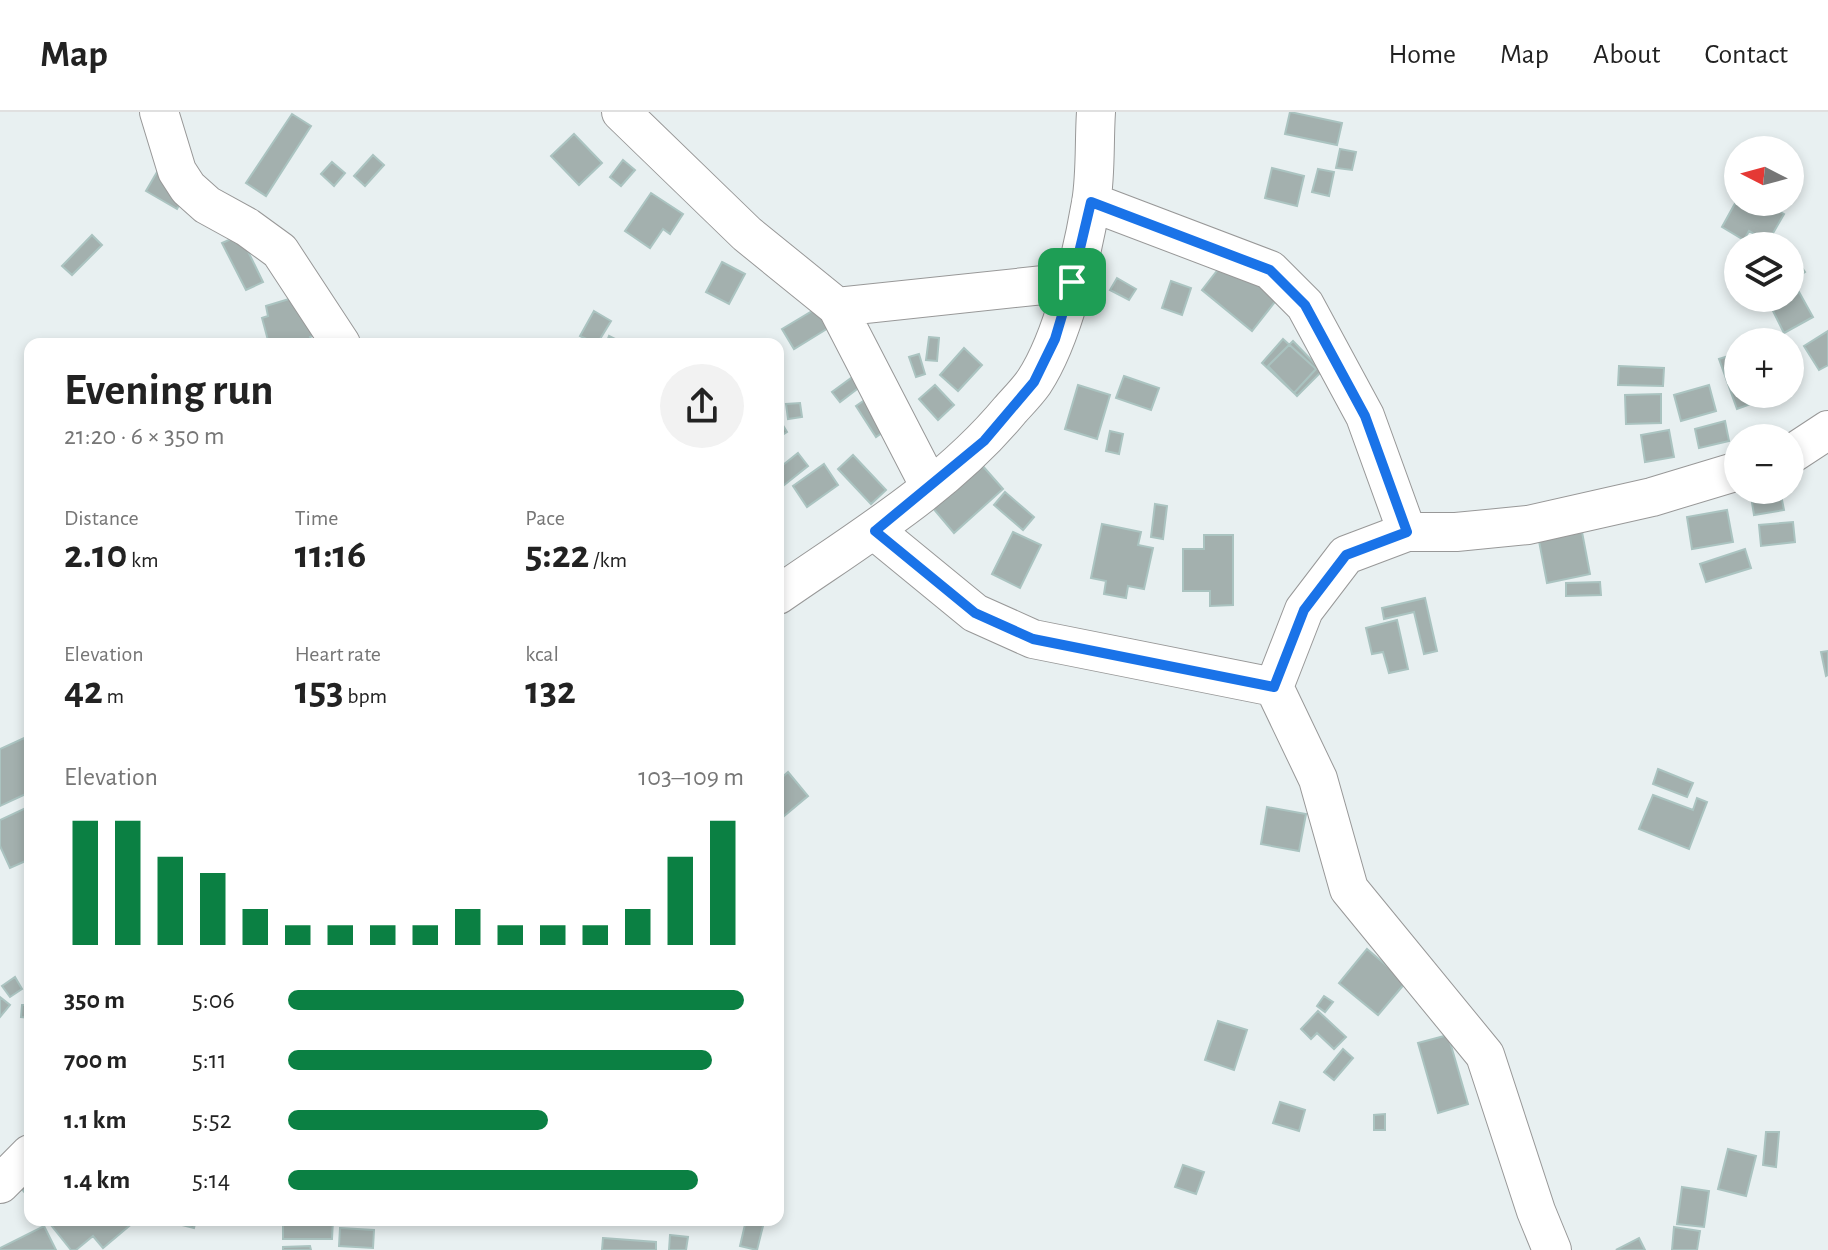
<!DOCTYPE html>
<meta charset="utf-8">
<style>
:root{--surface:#fff;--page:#f2f2f2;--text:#222;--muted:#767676;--line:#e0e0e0;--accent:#0b8043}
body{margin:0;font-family:"Alegreya Sans",sans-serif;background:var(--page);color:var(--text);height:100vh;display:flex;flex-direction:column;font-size:30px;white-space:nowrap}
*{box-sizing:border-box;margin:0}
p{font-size:26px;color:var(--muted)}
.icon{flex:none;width:44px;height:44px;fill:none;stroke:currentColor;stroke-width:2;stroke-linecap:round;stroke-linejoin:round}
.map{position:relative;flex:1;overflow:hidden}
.panel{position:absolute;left:24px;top:226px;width:760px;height:888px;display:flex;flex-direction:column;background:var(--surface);border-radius:16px;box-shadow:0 4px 12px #0003}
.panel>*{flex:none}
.needle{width:52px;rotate:276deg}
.tools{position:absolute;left:1724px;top:24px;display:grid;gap:16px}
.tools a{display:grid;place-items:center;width:80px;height:80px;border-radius:50%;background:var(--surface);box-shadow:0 4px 12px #0003;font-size:40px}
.pin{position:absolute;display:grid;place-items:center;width:68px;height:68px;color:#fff;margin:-34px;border-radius:16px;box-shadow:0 4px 12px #0006}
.round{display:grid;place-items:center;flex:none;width:84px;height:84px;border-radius:42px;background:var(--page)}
.summary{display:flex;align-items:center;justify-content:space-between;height:136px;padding:0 40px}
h1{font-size:44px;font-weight:700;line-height:60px}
.stats{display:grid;grid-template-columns:repeat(3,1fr);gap:12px;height:136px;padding:8px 40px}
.stats div{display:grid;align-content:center}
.stats b{font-size:40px;font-weight:700}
.stats small{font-size:22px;font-weight:400}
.stats p{font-size:22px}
.chart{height:224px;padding:16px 40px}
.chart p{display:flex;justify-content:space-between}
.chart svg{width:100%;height:144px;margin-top:8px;stroke:var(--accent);stroke-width:6}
ul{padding:0 40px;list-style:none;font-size:26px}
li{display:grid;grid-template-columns:128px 96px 1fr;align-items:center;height:60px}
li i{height:20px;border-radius:10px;background:var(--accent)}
header{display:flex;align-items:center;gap:48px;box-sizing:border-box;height:112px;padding:0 40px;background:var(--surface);border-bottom:2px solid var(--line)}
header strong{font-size:38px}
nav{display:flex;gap:44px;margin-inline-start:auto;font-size:28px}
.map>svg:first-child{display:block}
.building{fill:#a3b0ae;stroke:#aac3c0;stroke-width:2}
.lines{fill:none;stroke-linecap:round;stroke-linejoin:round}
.minor-casing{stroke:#989898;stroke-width:40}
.minor{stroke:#fff;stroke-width:38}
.route-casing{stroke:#fff;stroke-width:16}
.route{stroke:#1a73e8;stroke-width:10}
</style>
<header>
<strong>Map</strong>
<nav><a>Home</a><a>Map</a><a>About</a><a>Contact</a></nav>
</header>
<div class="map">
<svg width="1828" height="1138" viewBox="0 0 1828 1138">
<rect width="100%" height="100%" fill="#e8f0f1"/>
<path class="building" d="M1290 0 1342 11 1337 33 1285 22Z
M292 2 311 14 266 84 246 71Z
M574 22 602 51 579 73 551 44Z
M1340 37 1356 40 1352 58 1336 56Z
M373 43 384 53 365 74 354 64Z
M623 48 635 58 621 74 610 65Z
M332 50 345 61 334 74 321 62Z
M1272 56 1304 64 1297 94 1265 86Z
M1318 57 1334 60 1329 84 1312 80Z
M157 60 188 78 177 97 146 79Z
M651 81 683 102 670 122 663 117 650 136 625 119Z
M1738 86V90H1763L1784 102 1768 130 1749 119 1744 128 1722 115Z
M92 123 102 133 72 163 62 154Z
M240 123 263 170 246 178 222 131Z
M1790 139 1805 160 1790 170Z
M1227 146 1278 186 1252 219 1202 178Z
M722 150 745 162 729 192 706 180Z
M1117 166 1136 177 1129 188 1110 178Z
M1171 169 1191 176 1182 203 1162 196Z
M1799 180 1813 205 1784 221 1771 195Z
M299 184 318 222 310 225 311 232H269L262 206 268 204 266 194Z
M819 195 830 215 794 237 782 217Z
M594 199 611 209 597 232 580 224Z
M1828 219V253L1819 258 1804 234Z
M609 224 625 232H606Z
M929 225 939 226 937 249 926 248Z
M1283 227 1316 257 1294 281 1262 251Z
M1293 229 1322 259 1297 284 1268 254Z
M964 236 982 253 958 279 940 263Z
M1738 241V282H1778L1737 297 1719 247Z
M919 242 925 262 916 265 909 245Z
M1619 254 1664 256 1663 274 1618 273Z
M858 261 865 271 840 290 832 280Z
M1124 264 1159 276 1151 298 1116 286Z
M935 273 954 293 938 308 919 287Z
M1078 273 1110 283 1097 327 1065 317Z
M1709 273 1716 299 1681 309 1674 283Z
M875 281 895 312 876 325 856 294Z
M1661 282V311L1626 312 1625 283Z
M800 291 802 305 788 307 786 292Z
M778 305 787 320 778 326Z
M1725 309 1729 329 1699 336 1695 317Z
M1669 318 1674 345 1645 350 1641 323Z
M1110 319 1123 322 1119 342 1106 339Z
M798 341 808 354 778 378V357Z
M853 343 886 378 871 392 838 357Z
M824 352 838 373 807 395 793 374Z
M981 352 1003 377 954 421 932 395Z
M1750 378H1780L1784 398 1754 403Z
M1005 380 1034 405 1023 418 994 393Z
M1155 392 1167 394 1163 427 1151 425Z
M1727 398 1733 430 1692 437 1687 405Z
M1793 410 1795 430 1761 434 1759 413Z
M1102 412 1141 420 1138 433 1153 436 1144 477 1128 474 1126 486 1104 482 1106 469 1091 466Z
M1013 420 1041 433 1020 476 992 462Z
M1582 420 1590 462 1547 471 1539 429Z
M1204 423H1233V493L1210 494V479H1183V437H1204Z
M1745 437 1751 456 1706 470 1700 452Z
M1600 470 1601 483 1566 484V471Z
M1425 486 1437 539 1424 542 1414 500 1384 507 1382 496Z
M1397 508 1408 557 1389 561 1383 540 1372 542 1366 516Z
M1828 539V563L1826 564 1821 540Z
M24 626 30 640V680L0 694V637Z
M1658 657 1693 671 1687 685 1653 672Z
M788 660 808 684 778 709V669Z
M1653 683 1693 698 1697 686 1707 690 1689 737 1639 717Z
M30 694V747L10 756 0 734V708Z
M1267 695 1306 702 1299 739 1261 732Z
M1367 837 1406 870 1378 903 1339 871Z
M15 865 22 877 10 885 2 874Z
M1324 884 1333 890 1325 900 1317 894Z
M0 885 10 893 0 905Z
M22 893H30V906L21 905Z
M1318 899 1346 925 1334 937 1317 921 1311 927 1301 917Z
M1218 909 1247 918 1234 958 1205 948Z
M1448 923 1468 992 1438 1001 1418 931Z
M1343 937 1353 946 1334 968 1324 960Z
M1280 990 1305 998 1299 1019 1273 1011Z
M1385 1002V1018H1374V1003Z
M1766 1020H1779L1776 1055 1763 1053Z
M1728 1037 1756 1044 1746 1084 1718 1077Z
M1183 1053 1204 1060 1196 1082 1175 1075Z
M30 1067V1087L20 1075Z
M1682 1075 1709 1079 1704 1115 1677 1112Z
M47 1108H132L134 1110 103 1136 93 1124 76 1138H71Z
M183 1108H196L194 1116 182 1113Z
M283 1108H333L332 1127H283Z
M746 1108 764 1110 757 1138 740 1134Z
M44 1114 56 1138H0V1136Z
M1674 1115 1700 1119 1697 1138H1672Z
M340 1116 374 1118 373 1136 339 1134Z
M670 1123 688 1125 686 1138H669Z
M603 1126 656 1130V1138H602Z
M1639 1126 1645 1138H1616Z
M310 1134 311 1138H283V1135Z"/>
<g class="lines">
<defs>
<path id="minor" d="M159 0 177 59 188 76 207 93 247 115 280 139 341 232
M621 0 747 122 837 195 930 375
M1091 90 1270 158 1305 193 1365 304 1407 420
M837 195 1072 170
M1790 343 1828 318
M875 419 975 501 1033 527 1274 575 1318 667 1349 777 1485 943 1536 1099 1552 1138
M778 483C860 426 946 375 1010 298 1018 289 1027 280 1034 270 1063 226 1082 143 1091 91 1096 62 1094 30 1096 0
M1274 575 1304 498 1346 443 1407 420H1456L1528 413 1652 385 1738 359
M0 1072 30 1042"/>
</defs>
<use href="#minor" class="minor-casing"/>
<use href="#minor" class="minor"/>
</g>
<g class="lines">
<defs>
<path id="route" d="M1091 90 1270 158 1305 193 1365 304 1407 420 1346 443 1304 498 1274 575 1033 527 975 501 875 419 984 329 1034 270 1055 227 1072 170Z"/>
</defs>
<use href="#route" class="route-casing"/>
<use href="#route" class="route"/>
</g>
</svg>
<div class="tools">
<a><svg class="needle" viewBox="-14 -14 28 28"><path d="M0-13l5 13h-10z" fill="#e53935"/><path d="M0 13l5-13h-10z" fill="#767676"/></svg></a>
<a><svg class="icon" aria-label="layers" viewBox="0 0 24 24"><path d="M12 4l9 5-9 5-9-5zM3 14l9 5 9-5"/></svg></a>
<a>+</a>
<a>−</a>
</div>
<div class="pin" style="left:1072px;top:170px;background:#1e9e55"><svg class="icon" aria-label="arrive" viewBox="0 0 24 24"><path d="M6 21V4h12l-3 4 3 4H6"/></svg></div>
<section class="panel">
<div class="summary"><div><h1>Evening run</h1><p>21:20 · 6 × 350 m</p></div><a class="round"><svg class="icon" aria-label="share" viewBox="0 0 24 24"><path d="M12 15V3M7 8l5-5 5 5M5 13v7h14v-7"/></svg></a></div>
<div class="stats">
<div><p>Distance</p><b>2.10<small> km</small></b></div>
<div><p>Time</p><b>11:16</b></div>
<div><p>Pace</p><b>5:22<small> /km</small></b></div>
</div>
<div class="stats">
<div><p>Elevation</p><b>42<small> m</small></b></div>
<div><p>Heart rate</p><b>153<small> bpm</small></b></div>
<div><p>kcal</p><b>132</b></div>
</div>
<div class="chart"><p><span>Elevation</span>103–109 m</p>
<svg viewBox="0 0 160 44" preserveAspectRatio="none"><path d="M5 44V6M15 44V6M25 44V17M35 44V22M45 44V33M55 44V38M65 44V38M75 44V38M85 44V38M95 44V33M105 44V38M115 44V38M125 44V38M135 44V33M145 44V17M155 44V6"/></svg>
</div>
<ul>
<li><b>350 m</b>5:06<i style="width:100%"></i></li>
<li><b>700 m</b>5:11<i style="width:93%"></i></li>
<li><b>1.1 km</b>5:52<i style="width:57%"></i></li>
<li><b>1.4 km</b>5:14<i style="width:90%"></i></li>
</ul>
</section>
</div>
